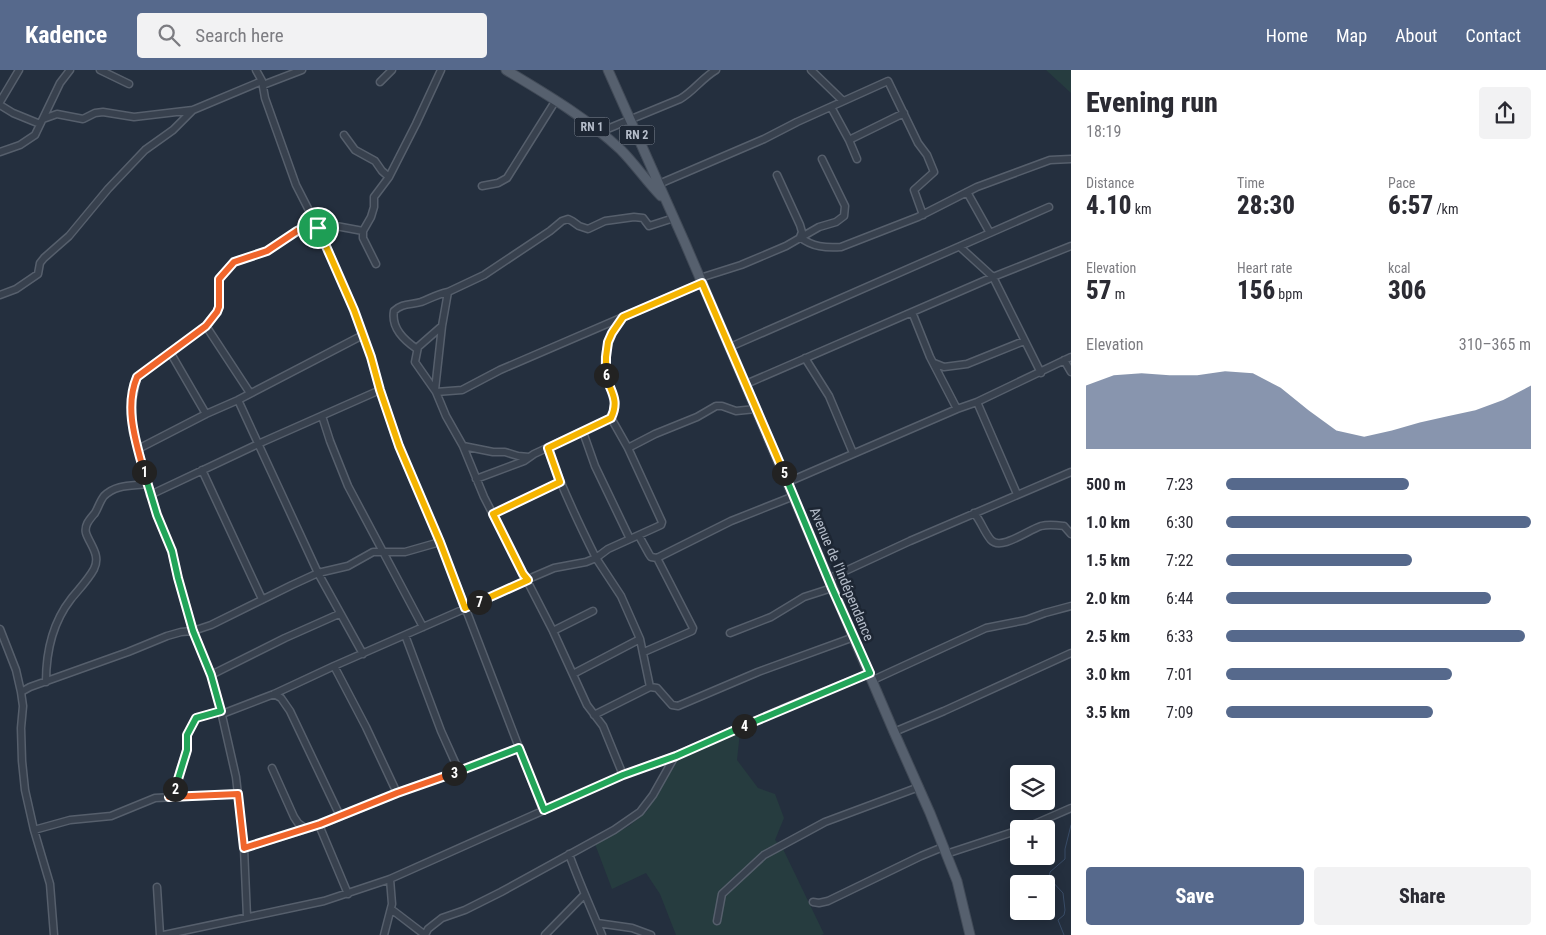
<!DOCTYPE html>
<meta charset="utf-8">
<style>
:root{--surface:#fff;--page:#f2f2f3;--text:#2b2b33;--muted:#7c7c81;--accent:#56698c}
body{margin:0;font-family:"Roboto Condensed",sans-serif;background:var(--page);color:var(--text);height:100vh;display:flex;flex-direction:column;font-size:19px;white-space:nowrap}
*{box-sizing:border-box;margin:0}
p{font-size:16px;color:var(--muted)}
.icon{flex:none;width:28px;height:28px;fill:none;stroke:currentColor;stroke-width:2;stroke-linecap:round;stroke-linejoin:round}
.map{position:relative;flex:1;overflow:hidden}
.details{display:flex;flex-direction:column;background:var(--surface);width:475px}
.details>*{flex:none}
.tools{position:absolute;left:1010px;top:695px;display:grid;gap:10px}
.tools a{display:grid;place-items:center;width:45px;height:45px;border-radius:5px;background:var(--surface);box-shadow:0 2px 12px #0003;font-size:25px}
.pin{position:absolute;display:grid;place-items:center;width:42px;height:42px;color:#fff;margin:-21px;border:2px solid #fff;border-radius:50%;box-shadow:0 1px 5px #0007}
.km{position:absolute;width:25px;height:25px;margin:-12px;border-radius:50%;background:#222;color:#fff;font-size:14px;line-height:25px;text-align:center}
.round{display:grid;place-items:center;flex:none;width:52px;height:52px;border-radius:5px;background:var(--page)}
.headline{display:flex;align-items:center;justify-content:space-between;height:85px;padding:0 15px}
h1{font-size:28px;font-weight:800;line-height:38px}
.stats{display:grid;grid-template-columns:repeat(3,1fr);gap:8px;height:85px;padding:5px 15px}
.stats div{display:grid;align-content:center}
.stats b{font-size:25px;font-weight:800}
.stats small{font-size:14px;font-weight:400}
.stats p{font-size:14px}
.chart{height:140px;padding:10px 15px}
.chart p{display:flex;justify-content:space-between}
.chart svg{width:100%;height:90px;margin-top:5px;fill:var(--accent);opacity:.7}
.cta{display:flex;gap:10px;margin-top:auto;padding:10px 15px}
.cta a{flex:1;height:58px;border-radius:5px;background:var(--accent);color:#fff;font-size:20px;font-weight:800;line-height:58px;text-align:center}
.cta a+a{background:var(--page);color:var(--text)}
ul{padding:0 15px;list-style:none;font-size:16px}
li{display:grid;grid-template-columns:80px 60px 1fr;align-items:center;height:38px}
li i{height:12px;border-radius:6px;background:var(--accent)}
header{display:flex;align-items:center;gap:30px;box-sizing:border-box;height:70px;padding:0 25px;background:var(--accent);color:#fff}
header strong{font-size:24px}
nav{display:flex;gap:28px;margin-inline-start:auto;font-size:18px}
.search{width:350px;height:45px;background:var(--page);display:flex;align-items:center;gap:12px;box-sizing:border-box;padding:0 18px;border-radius:5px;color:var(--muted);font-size:19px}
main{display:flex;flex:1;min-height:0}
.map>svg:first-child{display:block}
.green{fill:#263c3f}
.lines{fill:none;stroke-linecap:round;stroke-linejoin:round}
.stream{stroke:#394c67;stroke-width:1}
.minor-casing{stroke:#565f6c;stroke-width:9}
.major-casing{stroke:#414a57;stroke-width:11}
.minor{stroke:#38414e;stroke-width:6}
.major{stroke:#56606e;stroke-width:9}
.split-1-casing{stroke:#fff;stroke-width:10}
.split-2-casing{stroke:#fff;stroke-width:10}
.split-3-casing{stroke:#fff;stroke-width:10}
.split-4-casing{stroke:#fff;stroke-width:10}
.split-5-casing{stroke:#fff;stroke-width:10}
.split-6-casing{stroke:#fff;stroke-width:10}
.split-7-casing{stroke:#fff;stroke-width:10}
.split-8-casing{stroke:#fff;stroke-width:10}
.split-1{stroke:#f0652b;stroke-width:6}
.split-2{stroke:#22a559;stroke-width:6}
.split-3{stroke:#f0652b;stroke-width:6}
.split-4{stroke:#22a559;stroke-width:6}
.split-5{stroke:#22a559;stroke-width:6}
.split-6{stroke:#f5b400;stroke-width:6}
.split-7{stroke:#f5b400;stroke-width:6}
.split-8{stroke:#f5b400;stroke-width:6}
.labels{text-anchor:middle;stroke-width:5;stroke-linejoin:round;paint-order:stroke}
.shield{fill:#1d2633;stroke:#878f9c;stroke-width:1}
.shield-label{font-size:12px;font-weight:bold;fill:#b4bcc9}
.street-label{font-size:14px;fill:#b4bcc9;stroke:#1d2633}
</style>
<header>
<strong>Kadence</strong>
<div class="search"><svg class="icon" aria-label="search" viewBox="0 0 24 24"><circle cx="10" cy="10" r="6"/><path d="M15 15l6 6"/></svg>Search here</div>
<nav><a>Home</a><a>Map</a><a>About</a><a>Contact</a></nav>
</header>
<main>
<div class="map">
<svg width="1071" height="865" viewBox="0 0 1071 865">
<rect width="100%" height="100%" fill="#242f3e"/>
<path class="green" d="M1046 0H1071V23Z
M740 662 737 690 758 718 775 724 784 748 775 770 783 779 824 864 821 865H676L660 824 646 803 612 819 595 774 629 756 647 741 678 688Z"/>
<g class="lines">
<path class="stream" d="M1064 865 1058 850 1064 845 1065 840 1063 823 1049 808 1050 802 1065 789V779L1071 755"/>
<defs>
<path id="minor" d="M100 0 129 14
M256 0 262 11 265 28 296 115 318 158 354 240 371 287 380 320 399 376 440 472 543 740
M811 0 843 31
M380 12 392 0
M263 15 302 0
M0 32 19 0
M0 35 13 43 40 54
M831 37 849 70 857 89
M43 49 57 44 83 49 95 43 103 42 134 47 193 40 262 11
M600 62 680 29C693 22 702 8 716 0
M344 65 355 80 375 91 382 101 389 107
M849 70 904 43
M0 82 20 75 35 65 60 13 70 0
M777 105 800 155 802 162 800 167C812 177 826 178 841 177L918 147 977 117 1050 90 1071 89
M659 114 764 69 797 52 888 11 918 73 927 85 934 102 914 120 923 145
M482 116 498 113 507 108 556 30
M967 122 990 163 1049 137
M318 158 336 156 363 161
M960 177 993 207 1041 303
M376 194 363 168V161L371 147 374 137V127L389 107 416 54 441 0
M700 208 741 195 786 176 819 157 836 152 844 146 845 136 822 89
M0 225 16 219 38 204 40 193 44 188 69 166 108 119 145 80 173 60 193 40
M912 242 930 287 957 339
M206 256 250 323
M442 256 418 277 415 292 436 322 446 346 463 376 493 382H505L518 386 529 387
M730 277 990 163
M417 279C404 270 391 258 394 241 402 233 411 235 421 232 431 228 438 224 448 222
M170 282 206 344
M805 288 829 326 853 383
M1064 290 1071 302
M934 293 944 297 967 294 1024 271
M746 314 993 207 1071 176
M435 320 442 256 448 222 484 205 550 161 562 151 568 149 572 151 579 156 588 159 605 151 634 147 643 148 649 156 674 148
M436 322 462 320 500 300 702 213
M238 330 318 503 363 584
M977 332 1017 424
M322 346 330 371 348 416 423 557
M611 348 628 378 662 452 661 455 608 479 596 488 621 526 640 569 650 617
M583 362 595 396 630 469
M463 376 484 427 553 561 587 635 603 656 623 705
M628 378 655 364 697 347 716 336H722L736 341 756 339
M138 379 206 344 238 330 363 265
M202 400 262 529
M476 409 524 391 534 384 611 348C619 331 613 326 608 311 600 288 609 266 622 248
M788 412 957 339 977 332 1071 287
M150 425 258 374 380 320
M974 443C981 451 984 462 991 470 1001 481 1028 460 1041 456 1049 454 1056 455 1064 456L1071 464
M493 444 560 412
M639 466 649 484 651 487 657 488 731 451 794 426
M828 509 910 471 1071 402
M0 559 16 600 21 622 23 636 21 658 22 691 25 720 34 760 50 814 54 865
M553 561 593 541
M730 563 771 547 804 527 832 518
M405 565 441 661 459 701
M644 582 692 561 693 558 657 488
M334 596 366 657 397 723
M573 604 640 569
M211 605 285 568 339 544
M873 610 986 558 1026 550 1045 543 1071 536
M46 612C46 583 53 552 71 529 79 519 88 510 94 499 101 485 90 475 86 463 84 455 90 449 95 443 98 438 100 431 104 426 116 414 132 416 147 414
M21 622 30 617 128 582 167 566 181 562 193 561 211 555 292 515 318 503 348 496 373 482H405L440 472
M274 624 281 628 290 641 340 746
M222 644 274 624 334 596 496 525 533 507 554 498 586 492 596 488C578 452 561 417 548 379
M594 645 650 617 657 618 672 635 678 636 758 602 854 567
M894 662 944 641 1071 583
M272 698 294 747 298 753 306 759
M169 727 177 716 180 700 187 680V665L196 648 221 641
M319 755 348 824
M1023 759 1071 738
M34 760 70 750 111 746 155 728 237 724
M244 778 319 755 397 723 519 678
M569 784C579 812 591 838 602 865
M946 784 1019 760
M157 817 160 865
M813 832 819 833 828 831 921 786 943 777
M391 839 425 865
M247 847 244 778 236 707 221 641 211 605 193 561 178 508 172 481 157 445 133 362 132 332 137 307 206 256 217 242 219 237V209L234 192 267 181 297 161 315 152
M717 851 722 824 764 785 825 752 919 717
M597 853 632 858 651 865
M164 865 324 831 390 809 623 705 675 686 782 639 870 603
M384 865 392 834 390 809
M425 865 428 859 442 848 465 840 501 822 614 760 640 742 653 725 675 686
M545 865 584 825"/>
<path id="major" d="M506 0C546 24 587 48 621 80 635 94 647 112 661 126
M608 0 685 173 894 662 930 743 957 811 970 865"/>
</defs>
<use href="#minor" class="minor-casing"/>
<use href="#major" class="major-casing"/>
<use href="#minor" class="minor"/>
<use href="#major" class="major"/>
</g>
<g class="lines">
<defs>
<path id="split-1" d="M144 402C136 372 124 338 137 307L206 256 217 242 219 237V209L234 192 267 181 297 161 315 152 318 158"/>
<path id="split-2" d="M144 402 157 445 172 481 178 508 193 561 211 605 221 641 196 648 187 665V680L175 719"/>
<path id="split-3" d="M175 719 169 727 238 724 244 778 320 754 397 723 454 703"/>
<path id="split-4" d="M454 703 519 678 544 740 623 705 676 686 744 656"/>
<path id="split-5" d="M744 656 870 603 832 518 784 403"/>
<path id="split-6" d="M606 305V287L608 272 612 263 623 247 702 213 784 403"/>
<path id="split-7" d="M479 532 528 510 523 504 493 444 560 412 548 378 611 348C620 329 610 322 606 305"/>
<path id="split-8" d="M318 158 354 240 371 287 380 320 399 376 440 472 465 538 479 532"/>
</defs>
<use href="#split-1" class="split-1-casing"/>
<use href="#split-2" class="split-2-casing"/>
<use href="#split-3" class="split-3-casing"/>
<use href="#split-4" class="split-4-casing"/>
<use href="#split-5" class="split-5-casing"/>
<use href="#split-6" class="split-6-casing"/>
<use href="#split-7" class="split-7-casing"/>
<use href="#split-8" class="split-8-casing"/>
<use href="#split-1" class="split-1"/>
<use href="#split-2" class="split-2"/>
<use href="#split-3" class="split-3"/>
<use href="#split-4" class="split-4"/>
<use href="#split-5" class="split-5"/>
<use href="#split-6" class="split-6"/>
<use href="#split-7" class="split-7"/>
<use href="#split-8" class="split-8"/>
</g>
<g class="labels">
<g class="shield">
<rect x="574.5" y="47.5" width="35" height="19" rx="4"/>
<rect x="619.5" y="55.5" width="35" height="19" rx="4"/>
</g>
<g class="shield-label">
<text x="592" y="61">RN 1</text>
<text x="637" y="69">RN 2</text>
</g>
<g class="street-label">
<text transform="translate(842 504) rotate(67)" y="5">Avenue de l'Indépendance</text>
</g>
</g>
</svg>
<div class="tools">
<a><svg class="icon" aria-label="layers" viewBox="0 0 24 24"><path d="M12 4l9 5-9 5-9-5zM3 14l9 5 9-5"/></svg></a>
<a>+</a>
<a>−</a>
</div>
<div class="pin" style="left:318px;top:158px;background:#1e9e55"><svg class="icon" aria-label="arrive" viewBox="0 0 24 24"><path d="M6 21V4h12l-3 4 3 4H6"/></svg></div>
<b class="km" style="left:144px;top:402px">1</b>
<b class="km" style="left:175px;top:719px">2</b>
<b class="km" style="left:454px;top:703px">3</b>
<b class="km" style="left:744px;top:656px">4</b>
<b class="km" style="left:784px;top:403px">5</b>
<b class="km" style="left:606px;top:305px">6</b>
<b class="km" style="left:479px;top:532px">7</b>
</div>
<section class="details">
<div class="headline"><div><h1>Evening run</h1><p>18:19</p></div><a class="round"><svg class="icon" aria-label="share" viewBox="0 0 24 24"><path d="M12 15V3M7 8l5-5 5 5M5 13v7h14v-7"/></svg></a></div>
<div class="stats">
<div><p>Distance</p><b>4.10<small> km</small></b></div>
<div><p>Time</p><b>28:30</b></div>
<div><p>Pace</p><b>6:57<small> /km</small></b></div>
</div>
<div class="stats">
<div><p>Elevation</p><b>57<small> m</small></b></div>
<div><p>Heart rate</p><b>156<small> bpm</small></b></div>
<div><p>kcal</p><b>306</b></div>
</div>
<div class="chart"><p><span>Elevation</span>310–365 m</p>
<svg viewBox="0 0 160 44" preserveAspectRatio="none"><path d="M0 44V13L10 8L20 7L30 8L40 8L50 6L60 7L70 14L80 25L90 35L100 38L110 35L120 31L130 28L140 25L150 20L160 13V44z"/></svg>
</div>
<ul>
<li><b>500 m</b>7:23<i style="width:60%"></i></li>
<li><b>1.0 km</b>6:30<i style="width:100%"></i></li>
<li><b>1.5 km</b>7:22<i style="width:61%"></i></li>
<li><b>2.0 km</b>6:44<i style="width:87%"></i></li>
<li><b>2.5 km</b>6:33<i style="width:98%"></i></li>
<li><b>3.0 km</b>7:01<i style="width:74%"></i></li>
<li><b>3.5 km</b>7:09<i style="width:68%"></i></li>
</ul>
<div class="cta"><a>Save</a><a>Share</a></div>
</section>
</main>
